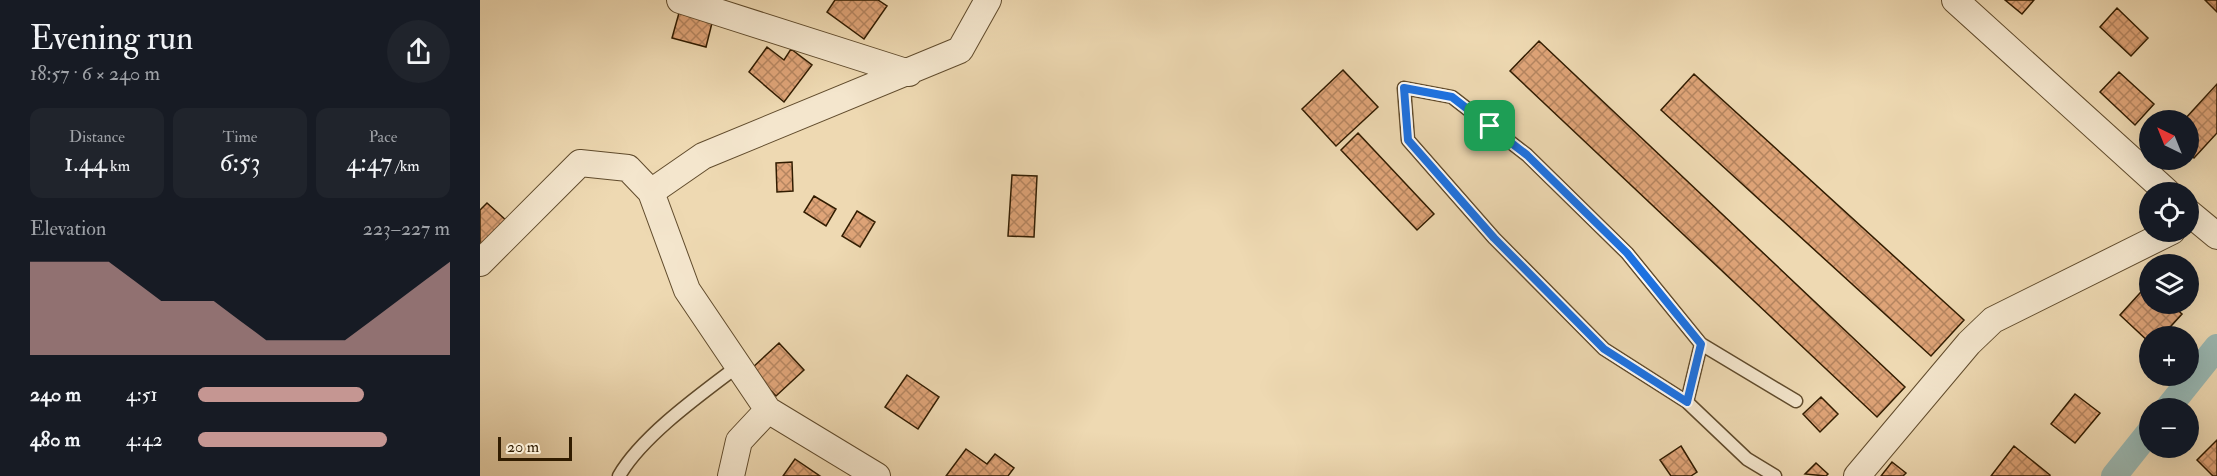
<!DOCTYPE html>
<meta charset="utf-8">
<style>
:root{--surface:#171b24;--page:#20242c;--text:#f1f3f6;--muted:#9ea1a6;--accent:#c59692}
body{margin:0;font-family:"IM FELL Double Pica",serif;background:var(--page);color:var(--text);height:100vh;display:flex;flex-direction:column;font-size:22px;white-space:nowrap}
*{box-sizing:border-box;margin:0}
p{font-size:20px;color:var(--muted)}
.icon{flex:none;width:33px;height:33px;fill:none;stroke:currentColor;stroke-width:2;stroke-linecap:round;stroke-linejoin:round}
.map{position:relative;flex:1;overflow:hidden}
.details{display:flex;flex-direction:column;background:var(--surface);width:480px}
.details>*{flex:none}
.needle{width:39px;rotate:317deg}
.buttons{position:absolute;left:1659px;top:110px;display:grid;gap:12px}
.buttons a{display:grid;place-items:center;width:60px;height:60px;border-radius:50%;background:var(--surface);box-shadow:0 6px 24px #0002;font-size:30px}
.scale{position:absolute;left:18px;bottom:15px;width:74px;box-sizing:border-box;padding-left:6px;border:3px solid #311c00;border-top:0;font-size:16px;line-height:21px;white-space:nowrap;color:#311c00;-webkit-text-stroke:4px #f4e6cd;paint-order:stroke}
.pin{position:absolute;display:grid;place-items:center;width:51px;height:51px;color:#fff;margin:-26px;border-radius:12px;box-shadow:0 3px 9px #0006}
.round{display:grid;place-items:center;flex:none;width:63px;height:63px;border-radius:32px;background:var(--page)}
.headline{display:flex;align-items:center;justify-content:space-between;height:102px;padding:0 30px}
h1{font-size:33px;font-weight:600;line-height:45px}
.metrics{display:grid;grid-template-columns:repeat(3,1fr);gap:9px;height:102px;padding:6px 30px}
.metrics div{display:grid;align-content:center;border-radius:12px;background:var(--page);text-align:center}
.metrics b{font-size:26px;font-weight:600}
.metrics small{font-size:16px;font-weight:400}
.metrics p{font-size:16px}
.chart{height:168px;padding:12px 30px}
.chart p{display:flex;justify-content:space-between}
.chart svg{width:100%;height:108px;margin-top:6px;fill:var(--accent);opacity:.7}
ul{padding:0 30px;list-style:none;font-size:20px}
li{display:grid;grid-template-columns:96px 72px 1fr;align-items:center;height:45px}
li i{height:15px;border-radius:8px;background:var(--accent)}
main{display:flex;flex:1;min-height:0}
.map>svg:first-child{display:block}
.lines{fill:none;stroke-linecap:round;stroke-linejoin:round}
.canal{stroke:#9bb9b3;stroke-width:26}
.building{fill:url(#building-cross-hatch);stroke:#311c00;stroke-width:1.5}
.lane-casing{stroke:#604b2c;stroke-width:15}
.street-casing{stroke:#604b2c;stroke-width:28}
.lane{stroke:#f4e6cd;stroke-width:12}
.street{stroke:#f4e6cd;stroke-width:26}
.route-casing{stroke:#fff;stroke-width:12}
.route{stroke:#1a73e8;stroke-width:8}
</style>
<main>
<section class="details">
<div class="headline"><div><h1>Evening run</h1><p>18:57 · 6 × 240 m</p></div><a class="round"><svg class="icon" aria-label="share" viewBox="0 0 24 24"><path d="M12 15V3M7 8l5-5 5 5M5 13v7h14v-7"/></svg></a></div>
<div class="metrics">
<div><p>Distance</p><b>1.44<small> km</small></b></div>
<div><p>Time</p><b>6:53</b></div>
<div><p>Pace</p><b>4:47<small> /km</small></b></div>
</div>
<div class="chart"><p><span>Elevation</span>223–227 m</p>
<svg viewBox="0 0 160 44" preserveAspectRatio="none"><path d="M0 44V6L10 6L20 6L30 6L40 14L50 22L60 22L70 22L80 30L90 38L100 38L110 38L120 38L130 30L140 22L150 14L160 6V44z"/></svg>
</div>
<ul>
<li><b>240 m</b>4:51<i style="width:66%"></i></li>
<li><b>480 m</b>4:42<i style="width:75%"></i></li>
</ul>
</section>
<div class="map">
<svg width="1737" height="476" viewBox="0 0 1737 476">
<defs>
<pattern id="building-cross-hatch" width="8" height="8" patternUnits="userSpaceOnUse" patternTransform="scale(1.5)"><rect width="8" height="8" fill="#dfa478"/><path d="M0 0l8 8M0 8l8-8" fill="none" stroke="#b58560"/></pattern>
</defs>
<rect width="100%" height="100%" fill="#eed9b2"/>
<filter id="stains"><feTurbulence type="fractalNoise" baseFrequency=".00333" numOctaves="4"/><feColorMatrix values="0 0 0 0 .2 0 0 0 0 .09 0 0 0 0 .02 0 0 0 .5 -.17"/></filter>
<radialGradient id="worn" r=".72"><stop offset=".6" stop-color="#630" stop-opacity="0"/><stop offset="1" stop-color="#630" stop-opacity=".3"/></radialGradient>
<g class="lines">
<path class="canal" d="M1688 408 1737 347
M1634 476 1670 431"/>
</g>
<path class="building" d="M355 0H398L407 6 384 39 347 12Z
M1525 0H1554L1542 14Z
M1725 0H1737V12Z
M1637 8 1668 38 1651 56 1620 27Z
M199 13 232 23 226 47 192 38Z
M1059 41 1425 387 1397 417 1030 71Z
M287 47 304 60 311 49 332 65 304 102 269 72Z
M863 70 898 107 856 146 822 109Z
M1639 72 1674 104 1655 125 1620 92Z
M1214 74 1484 320 1451 356 1181 110Z
M1737 84V133L1714 158 1708 153V120H1704Z
M878 133 954 214 937 230 861 150Z
M312 162 313 191 297 192 296 163Z
M532 175 557 176 554 237 528 236Z
M334 196 356 209 346 226 324 212Z
M7 203 28 222 0 251V210Z
M377 211 395 222 380 247 362 236Z
M1669 283 1670 303H1690L1702 314 1682 336H1670V343L1640 315Z
M299 343 324 370 296 396 271 369Z
M427 375 459 397 438 429 405 407Z
M1595 394 1620 413 1595 443 1571 424Z
M1341 397 1358 414 1340 432 1323 414Z
M1737 440V476H1733L1717 460Z
M1201 446 1217 472 1211 476H1191L1180 460Z
M1534 446 1570 475V476H1511Z
M486 449 507 464 515 454 534 468 528 476H466Z
M315 459 340 476H303Z
M1412 462 1426 473 1423 476H1401Z
M1336 463 1348 474 1346 476 1325 474Z"/>
<g class="lines">
<defs>
<path id="lane" d="M1207 402 1221 344
M139 476C162 436 221 394 258 366
M1295 476 1267 459 1207 402 1124 349 1014 238 928 140 924 88 972 97 1047 155 1147 253 1221 344 1316 401"/>
<path id="street" d="M200 0 429 73
M1475 0 1687 192
M1708 212 1737 236
M0 263 100 163 148 168 171 192
M251 476 259 441 288 410
M397 476 288 410 207 290 171 192 223 156 480 50 508 0
M1377 476 1489 343 1513 320 1692 231"/>
</defs>
<use href="#lane" class="lane-casing"/>
<use href="#street" class="street-casing"/>
<use href="#lane" class="lane"/>
<use href="#street" class="street"/>
</g>
<g class="lines">
<defs>
<path id="route" d="M924 88 972 97 1047 155 1147 253 1221 344 1207 402 1124 349 1014 238 928 140Z"/>
</defs>
<use href="#route" class="route-casing"/>
<use href="#route" class="route"/>
</g>
<rect width="100%" height="100%" filter="url(#stains)"/>
<rect width="100%" height="100%" fill="url(#worn)"/>
</svg>
<div class="buttons">
<a><svg class="needle" viewBox="-14 -14 28 28"><path d="M0-13l5 13h-10z" fill="#e53935"/><path d="M0 13l5-13h-10z" fill="#9ea1a6"/></svg></a>
<a><svg class="icon" aria-label="locate" viewBox="0 0 24 24"><circle cx="12" cy="12" r="6"/><path d="M12 2v4M12 18v4M2 12h4M18 12h4"/></svg></a>
<a><svg class="icon" aria-label="layers" viewBox="0 0 24 24"><path d="M12 4l9 5-9 5-9-5zM3 14l9 5 9-5"/></svg></a>
<a>+</a>
<a>−</a>
</div>
<div class="scale">20 m</div>
<div class="pin" style="left:1010px;top:126px;background:#1e9e55"><svg class="icon" aria-label="arrive" viewBox="0 0 24 24"><path d="M6 21V4h12l-3 4 3 4H6"/></svg></div>
</div>
</main>
